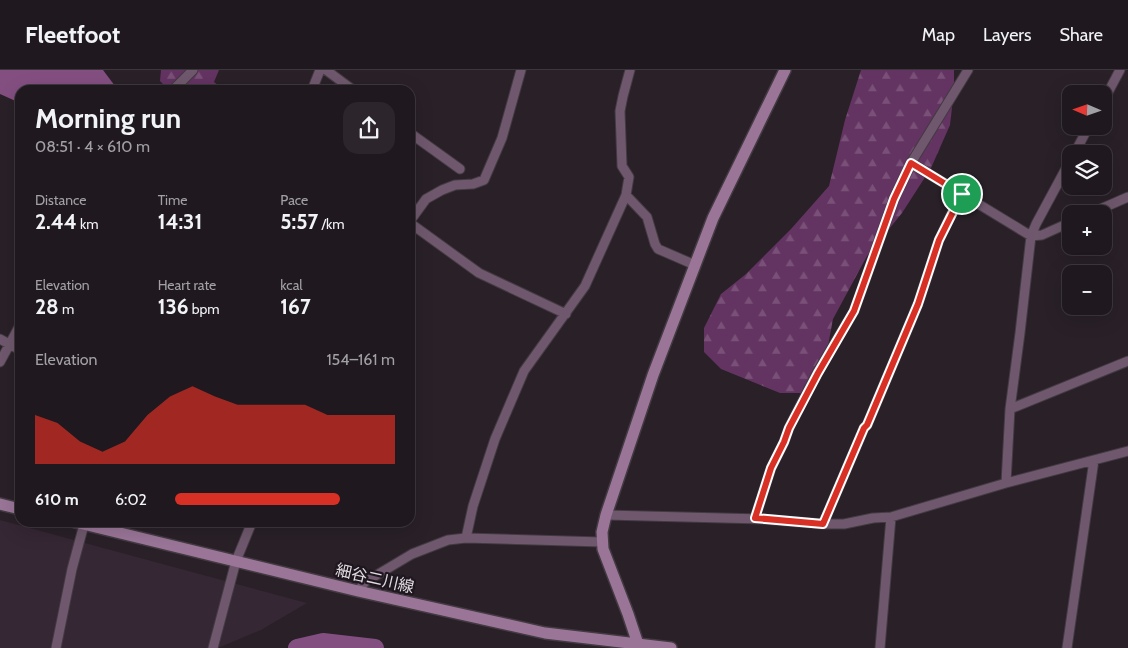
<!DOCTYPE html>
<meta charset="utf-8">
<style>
:root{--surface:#1f181e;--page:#2c252b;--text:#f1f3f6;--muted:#a1a0a4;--line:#3c373c;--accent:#d93025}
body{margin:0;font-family:Cabin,"Noto Sans JP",sans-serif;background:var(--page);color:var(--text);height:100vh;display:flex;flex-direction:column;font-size:19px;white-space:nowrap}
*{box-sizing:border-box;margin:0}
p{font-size:16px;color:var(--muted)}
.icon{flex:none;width:28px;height:28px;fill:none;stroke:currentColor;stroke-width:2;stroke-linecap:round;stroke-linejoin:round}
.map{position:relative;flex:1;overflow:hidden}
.details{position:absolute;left:15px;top:15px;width:400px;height:442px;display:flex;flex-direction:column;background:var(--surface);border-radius:15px;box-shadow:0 5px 20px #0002,0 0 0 1px var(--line)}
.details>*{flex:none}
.needle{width:32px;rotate:272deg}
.tools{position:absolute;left:1062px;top:15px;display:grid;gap:10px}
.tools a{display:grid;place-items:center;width:50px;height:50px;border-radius:10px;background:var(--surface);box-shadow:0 5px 20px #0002,0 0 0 1px var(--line);font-size:25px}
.pin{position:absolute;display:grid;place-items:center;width:42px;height:42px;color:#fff;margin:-21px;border:2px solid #fff;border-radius:50%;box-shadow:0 1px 5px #0007}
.round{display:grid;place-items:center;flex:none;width:52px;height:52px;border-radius:15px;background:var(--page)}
.headline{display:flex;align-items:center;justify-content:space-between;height:85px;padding:0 20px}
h1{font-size:28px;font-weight:700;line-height:38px}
.metrics{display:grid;grid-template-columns:repeat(3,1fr);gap:8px;height:85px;padding:5px 20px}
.metrics div{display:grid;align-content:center}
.metrics b{font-size:21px;font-weight:700}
.metrics small{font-size:14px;font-weight:400}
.metrics p{font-size:14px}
.chart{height:140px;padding:10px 20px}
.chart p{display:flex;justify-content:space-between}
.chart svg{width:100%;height:90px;margin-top:5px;fill:var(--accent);opacity:.7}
ul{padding:0 20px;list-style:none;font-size:16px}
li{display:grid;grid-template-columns:80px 60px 1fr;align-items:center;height:38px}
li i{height:12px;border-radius:6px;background:var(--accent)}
header{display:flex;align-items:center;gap:30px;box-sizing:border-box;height:70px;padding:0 25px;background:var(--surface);border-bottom:1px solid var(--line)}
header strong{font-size:24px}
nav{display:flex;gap:28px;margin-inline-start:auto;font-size:18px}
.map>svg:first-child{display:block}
.built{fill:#352734}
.forest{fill:url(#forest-firs)}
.water{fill:#834f81}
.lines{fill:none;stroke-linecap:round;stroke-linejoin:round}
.river{stroke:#834f81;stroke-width:18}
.street-casing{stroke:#433a42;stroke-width:11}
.secondary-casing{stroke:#433a42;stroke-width:14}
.street{stroke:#6f586d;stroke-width:9}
.secondary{stroke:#9a7598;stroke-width:11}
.route-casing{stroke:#fff;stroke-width:10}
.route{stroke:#d93025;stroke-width:6}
.labels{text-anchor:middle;stroke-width:4.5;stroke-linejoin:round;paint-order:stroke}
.street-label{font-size:16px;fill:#e2dbe1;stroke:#1f171f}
</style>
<header>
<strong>Fleetfoot</strong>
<nav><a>Map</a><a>Layers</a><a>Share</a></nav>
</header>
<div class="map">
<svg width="1128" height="578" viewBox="0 0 1128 578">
<defs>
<pattern id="forest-firs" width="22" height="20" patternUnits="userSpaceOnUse" patternTransform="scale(1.25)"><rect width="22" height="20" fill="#633361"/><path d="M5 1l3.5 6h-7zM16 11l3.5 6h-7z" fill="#795077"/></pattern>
</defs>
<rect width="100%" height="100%" fill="#292028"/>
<path class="built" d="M0 450 307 533 261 560 218 578H0Z"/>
<path class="forest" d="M161 0H219L214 12 224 20H169L160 11Z
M861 0H954V20L950 55 931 98 902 143 867 186 833 249 825 292 806 323H780L721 299 704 282V258L721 224 746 204 791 159 829 116 845 50Z"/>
<path class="water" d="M0 0H103L118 20H20V33L0 24Z"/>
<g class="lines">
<path class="river" d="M297 578 323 572 375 578"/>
<defs>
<path id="street" d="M326 0 353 20
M173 20 193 0
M312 20 320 0
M1104 30 1120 0
M410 63 460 99
M1074 84 1089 56
M911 93 1031 166 1042 165 1071 152
M626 125 647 147 655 174 658 179 695 195
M1089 144 1128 127
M410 151 426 129 442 120 455 115 473 114 484 110 502 68 521 0
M410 153 479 203 566 244
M0 269 20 280
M0 292 20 255
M1010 339 1128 291
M1006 413 1010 339 1020 263 1031 166 1036 154 1071 89
M606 445 762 449 823 454H844L873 448 891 447 1006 413 1128 381
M755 448 771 398 784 372 789 358 817 303 854 241 894 129 911 93 968 0
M823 454 864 358 867 355 918 234 939 170 961 124
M466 468 473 436 495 369 524 301 585 216 626 125 629 107 622 96 620 41 623 26 630 0
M358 521 365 512 412 484 448 470 466 468 602 472
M56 578 72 499 82 462 85 452
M213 578 236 491 252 452
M880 578 891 447
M1067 578 1094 390"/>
<path id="secondary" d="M0 434 20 439
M75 452 358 521 545 563 671 578
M638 574 628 544 603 479 602 462 606 445 653 305 713 148 785 0"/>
</defs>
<use href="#street" class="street-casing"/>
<use href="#secondary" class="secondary-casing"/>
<use href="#street" class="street"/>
<use href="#secondary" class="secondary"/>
</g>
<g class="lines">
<defs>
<path id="route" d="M911 93 962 124 939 170 918 234 867 355 864 358 823 454 755 448 771 398 784 372 789 358 818 303 854 241 894 129Z"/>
</defs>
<use href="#route" class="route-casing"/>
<use href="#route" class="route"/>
</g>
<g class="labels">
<g class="street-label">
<text transform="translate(375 508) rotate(13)" y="6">細谷二川線</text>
</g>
</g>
</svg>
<div class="tools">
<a><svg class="needle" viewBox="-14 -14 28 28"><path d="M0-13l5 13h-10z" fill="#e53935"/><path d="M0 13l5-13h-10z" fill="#a1a0a4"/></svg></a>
<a><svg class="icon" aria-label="layers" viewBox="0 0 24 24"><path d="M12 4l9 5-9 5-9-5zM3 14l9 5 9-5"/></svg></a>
<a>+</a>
<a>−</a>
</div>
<div class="pin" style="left:962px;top:124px;background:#1e9e55"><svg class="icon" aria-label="arrive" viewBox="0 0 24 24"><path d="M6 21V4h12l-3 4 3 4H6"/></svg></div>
<section class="details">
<div class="headline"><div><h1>Morning run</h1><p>08:51 · 4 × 610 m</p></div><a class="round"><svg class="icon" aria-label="share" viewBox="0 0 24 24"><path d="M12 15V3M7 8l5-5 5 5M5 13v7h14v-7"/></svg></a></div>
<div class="metrics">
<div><p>Distance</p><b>2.44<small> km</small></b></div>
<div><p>Time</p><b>14:31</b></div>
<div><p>Pace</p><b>5:57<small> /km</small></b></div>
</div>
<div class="metrics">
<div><p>Elevation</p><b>28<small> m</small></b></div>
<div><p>Heart rate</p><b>136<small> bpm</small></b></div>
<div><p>kcal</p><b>167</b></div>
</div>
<div class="chart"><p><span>Elevation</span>154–161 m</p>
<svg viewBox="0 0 160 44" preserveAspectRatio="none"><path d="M0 44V20L10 24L20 33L30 38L40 33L50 20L60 11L70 6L80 11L90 15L100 15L110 15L120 15L130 20L140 20L150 20L160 20V44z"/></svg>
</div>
<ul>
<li><b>610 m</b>6:02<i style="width:75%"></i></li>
</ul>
</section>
</div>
